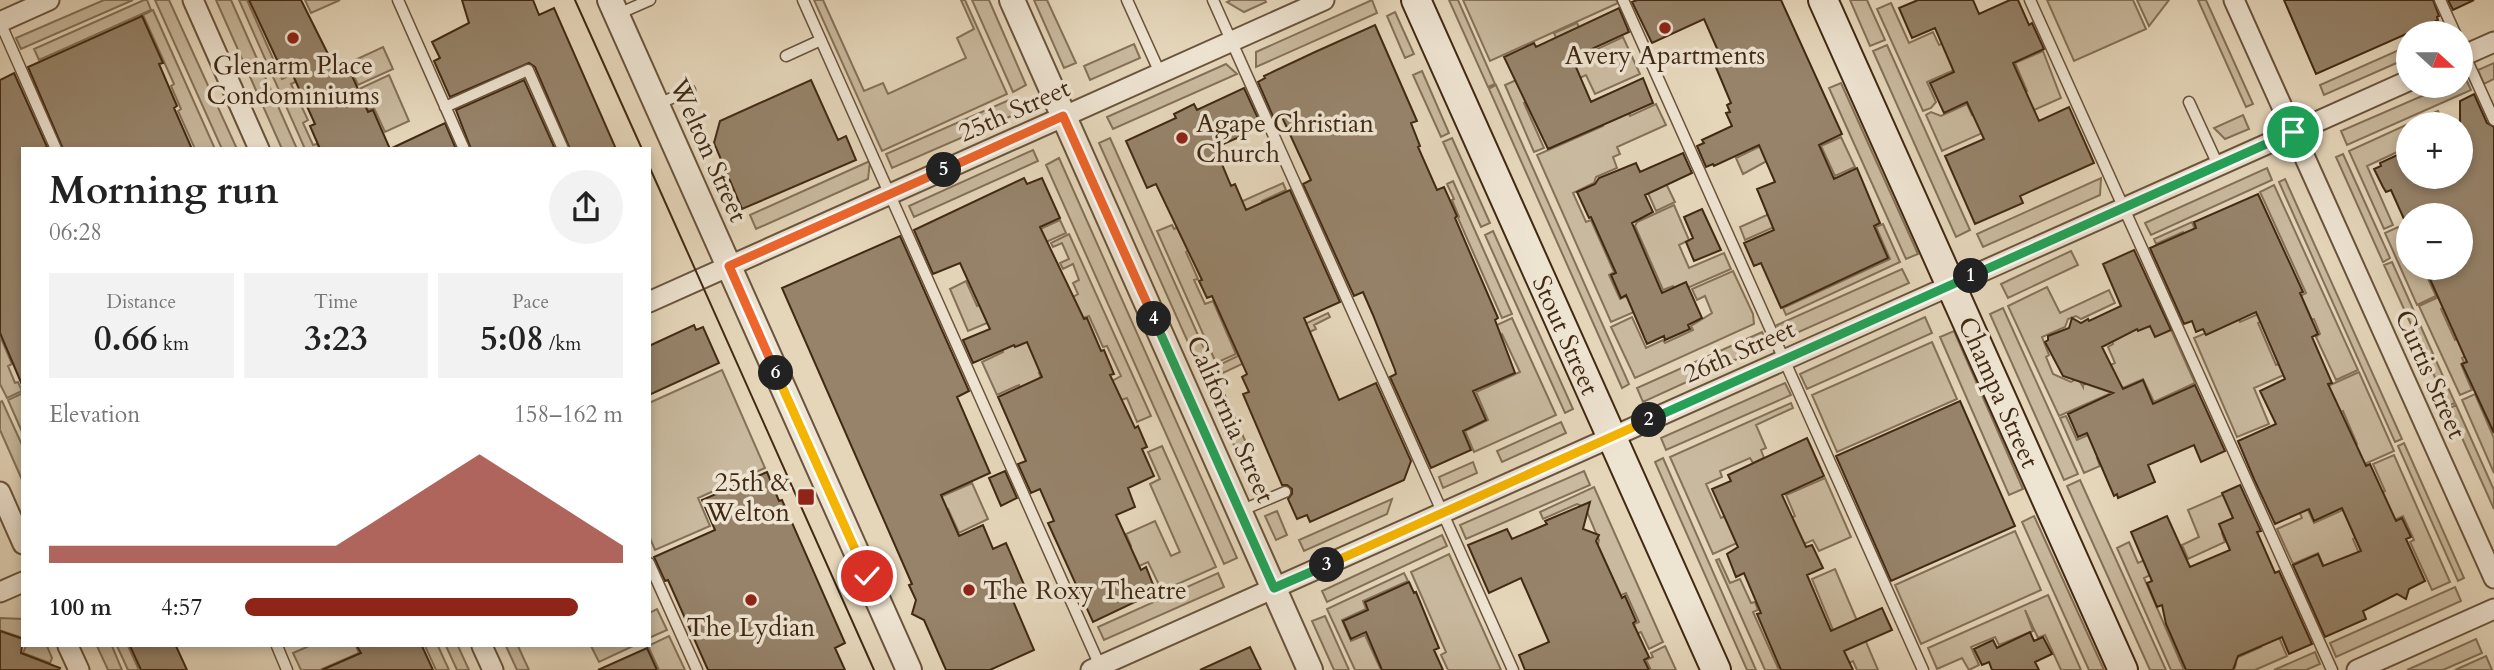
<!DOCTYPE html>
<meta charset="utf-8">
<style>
:root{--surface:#fff;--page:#f2f2f2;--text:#222;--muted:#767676;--accent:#8f2418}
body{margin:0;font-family:Cardo,serif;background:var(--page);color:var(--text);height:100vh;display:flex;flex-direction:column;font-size:26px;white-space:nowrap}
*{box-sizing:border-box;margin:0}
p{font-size:23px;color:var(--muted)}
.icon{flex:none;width:38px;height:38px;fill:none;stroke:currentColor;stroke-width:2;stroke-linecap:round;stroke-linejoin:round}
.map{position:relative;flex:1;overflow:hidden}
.side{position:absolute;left:21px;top:147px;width:630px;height:500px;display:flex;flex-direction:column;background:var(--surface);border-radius:0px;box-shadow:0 4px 10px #0003}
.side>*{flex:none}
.needle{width:46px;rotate:111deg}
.tools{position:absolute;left:2396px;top:21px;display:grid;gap:14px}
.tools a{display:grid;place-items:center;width:77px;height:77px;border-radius:50%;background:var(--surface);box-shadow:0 4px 10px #0003;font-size:35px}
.pin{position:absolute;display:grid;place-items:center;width:60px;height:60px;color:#fff;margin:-30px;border:4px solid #fff;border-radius:50%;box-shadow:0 2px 7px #0007}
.km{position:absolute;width:35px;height:35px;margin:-18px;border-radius:50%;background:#222;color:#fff;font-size:19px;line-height:35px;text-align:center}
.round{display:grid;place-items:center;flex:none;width:74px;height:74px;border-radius:37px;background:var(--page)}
.headline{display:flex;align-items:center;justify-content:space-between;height:119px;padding:0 28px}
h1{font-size:38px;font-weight:600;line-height:52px}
.stats{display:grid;grid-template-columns:repeat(3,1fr);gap:10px;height:119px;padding:7px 28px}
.stats div{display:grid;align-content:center;border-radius:0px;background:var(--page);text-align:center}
.stats b{font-size:35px;font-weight:600}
.stats small{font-size:19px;font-weight:400}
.stats p{font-size:19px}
.chart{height:196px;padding:14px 28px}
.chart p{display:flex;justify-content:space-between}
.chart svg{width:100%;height:126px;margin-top:7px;fill:var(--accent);opacity:.7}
ul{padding:0 28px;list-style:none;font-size:23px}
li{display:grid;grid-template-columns:112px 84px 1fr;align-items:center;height:52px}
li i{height:18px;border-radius:9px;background:var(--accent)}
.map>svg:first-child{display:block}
.green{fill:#c9b99e;stroke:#857158;stroke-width:2}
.building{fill:#96836a;stroke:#412913;stroke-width:2}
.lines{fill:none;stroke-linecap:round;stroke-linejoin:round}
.service-casing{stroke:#6a543d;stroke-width:13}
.minor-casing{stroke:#6a543d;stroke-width:23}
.tertiary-casing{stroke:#6a543d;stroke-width:28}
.secondary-casing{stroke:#412913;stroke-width:32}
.service{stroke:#eee4d2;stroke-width:10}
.minor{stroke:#eee4d2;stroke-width:19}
.tertiary{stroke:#eee4d2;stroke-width:24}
.secondary{stroke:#eee4d2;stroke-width:28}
.tram{stroke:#412913;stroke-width:2}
.split-1-casing{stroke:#fff;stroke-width:14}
.split-2-casing{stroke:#fff;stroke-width:14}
.split-3-casing{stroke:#fff;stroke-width:14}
.split-4-casing{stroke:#fff;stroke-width:14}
.split-5-casing{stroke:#fff;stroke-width:14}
.split-6-casing{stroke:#fff;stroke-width:14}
.split-7-casing{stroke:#fff;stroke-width:14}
.split-1{stroke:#22a559;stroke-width:9}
.split-2{stroke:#22a559;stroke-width:9}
.split-3{stroke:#f5b400;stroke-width:9}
.split-4{stroke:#22a559;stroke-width:9}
.split-5{stroke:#f0652b;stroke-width:9}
.split-6{stroke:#f0652b;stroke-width:9}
.split-7{stroke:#f5b400;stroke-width:9}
.poi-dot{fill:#8f2418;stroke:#eee4d2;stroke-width:2.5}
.labels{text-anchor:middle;stroke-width:7;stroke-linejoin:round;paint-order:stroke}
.poi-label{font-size:26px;fill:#412913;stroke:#eee4d2}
.street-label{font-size:26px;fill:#412913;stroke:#eee4d2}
</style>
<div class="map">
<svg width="2494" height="670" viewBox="0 0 2494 670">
<rect width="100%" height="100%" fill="#e5d6ba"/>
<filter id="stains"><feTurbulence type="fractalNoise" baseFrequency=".00286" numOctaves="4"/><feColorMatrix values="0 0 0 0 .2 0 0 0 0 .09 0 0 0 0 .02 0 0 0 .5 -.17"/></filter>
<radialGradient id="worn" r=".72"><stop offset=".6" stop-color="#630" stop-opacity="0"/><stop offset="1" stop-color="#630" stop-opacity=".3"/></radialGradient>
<path class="green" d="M104 0H133L21 49 16 38Z
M144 0H147L151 10 39 60 34 49Z
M155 0H169L237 149H222Z
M216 0H231L297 149H282Z
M239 0H247L282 79 321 62 326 67 291 84 308 120 303 123 313 145 317 144 320 149H305Z
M305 0H340L311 13Z
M814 0H823L864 91 883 83 888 94 966 58 957 38 974 29 961 0H965L1007 94 882 151Z
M972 0H989L1026 85 1013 92Z
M1034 0H1047L1076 63 1064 68Z
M1231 0H1265L1266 2 1244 12 1227 2Z
M1372 0 1377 13 1256 67V52Z
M1449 0H1458L1495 84 1488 87Z
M1463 0H1616L1618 3 1490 61Z
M1850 0H1867L1885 40 1870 46Z
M2047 0H2133L2146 29 2074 61Z
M2137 0H2169L2149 26Z
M2198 0H2206L2253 104 2246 107Z
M1891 3 1909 43 1933 32 1939 45 1962 35 1970 63 1927 82 1936 102 1931 108 1923 111 1877 9Z
M153 10 215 149H195L178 111 181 109 171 86 174 84 143 15Z
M1395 12 1414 54 1405 58 1387 16Z
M1577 23 1591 52 1623 37 1640 74 1595 94 1586 75 1524 103 1544 148 1534 152 1505 85 1565 58 1554 33Z
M1134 44 1140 58 1090 80 1084 66Z
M1887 45 1970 230 1956 237 1873 51Z
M2408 46V58L2324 95 2320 85Z
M383 47 393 69 358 85 351 69 344 72 342 66Z
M2043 51 2061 98 1942 151 1926 115 1931 112 1941 116 1967 104 1972 115 2027 91 2015 63Z
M2494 63V79L2484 84 2478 70Z
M1226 64 1237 74 1113 129 1107 117Z
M1422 71 1449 133 1441 137 1413 75Z
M389 75 409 121 385 132 374 108 368 110 359 89Z
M2465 77 2471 90 2347 145 2341 131 2445 86H2460L2461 79Z
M1841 83 1918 254 1906 259 1829 88Z
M1496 85 1629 384 1622 388 1489 89Z
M1618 90 1630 116 1656 104 1666 125 1617 147 1620 154 1613 157 1617 168 1596 177 1594 183 1573 193 1586 222 1591 220 1614 272 1609 275 1620 299 1657 283 1648 306 1611 322 1537 155 1603 126 1592 101Z
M1009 100 1016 114 892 168 886 154Z
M2438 111 2444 124H2408Z
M2243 115 2249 129 2225 139 2214 128Z
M2408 124V147L2367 166 2393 225 2384 229 2349 151Z
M1841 137 1855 167 1835 176 1821 146Z
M1110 138 1256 465 1245 470 1099 143Z
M1452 138 1490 223 1481 227 1443 142Z
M1775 139 1778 155 1743 174 1736 158Z
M1033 150 1038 161 914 217 909 206Z
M2343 154 2390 258 2383 262 2336 157Z
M1059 158 1237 558 1224 564 1046 165Z
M870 161 868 179 756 229 750 215Z
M1657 165 1675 202 1656 211 1648 193 1658 189 1649 168Z
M2267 168 2272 180 2151 235 2145 223Z
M2101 178 2100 195 1983 247 1977 234Z
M2285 179 2402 439 2395 442 2279 182Z
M1453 181 1512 314 1502 318 1458 218 1459 217 1452 200 1454 199 1447 184Z
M1283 183 1286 190 1262 201 1267 215 1258 222 1236 204Z
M2274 185 2358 370 2336 380 2316 337 2320 334 2314 319 2308 320 2298 297 2306 293 2260 192Z
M1674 205 1689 240 1679 245 1689 268 1724 253 1731 269 1676 293 1673 286 1663 290 1635 226 1637 222Z
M1770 211 1808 212 1745 240 1740 227 1767 215V213Z
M1060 220 1066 233 993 266 987 253Z
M2192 222 2206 255 2211 297 2183 232 2156 244 2154 239Z
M1883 224 1900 262 1786 315 1783 308 1890 259 1876 227Z
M1172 225 1174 229 1179 227 1189 250 1186 252 1198 279 1194 280 1205 304 1213 301 1236 354 1216 363 1157 231Z
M2398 227 2408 251V268H2423L2436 296 2417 305 2385 233Z
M1493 231 1573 409 1565 413 1485 235Z
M1069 234 1151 416 1137 422 1127 398 1121 400 1112 381 1121 376 1107 346 1103 347 1089 316 1083 318 1073 297 1078 294 1073 283 1079 280 1073 264 1063 269 1060 263 1069 259 1062 243 1053 247 1051 243Z
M2071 251 2078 265 2008 298 2001 284Z
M2392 262 2455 403 2448 406 2384 265Z
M1902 269 1909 283 1783 339 1777 325Z
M1733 271 1753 314 1754 324 1635 378 1611 327 1632 317 1646 348 1663 340 1665 343 1693 330 1691 326 1712 313 1705 296 1697 300 1692 289Z
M2491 273 2494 284 2441 309 2455 340 2476 331 2484 349 2462 358 2464 362 2461 364 2472 390 2460 395 2419 306Z
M966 281 977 306 1014 290 1011 313 968 331 950 289Z
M2047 287 2060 313 2109 290 2115 303 2081 319 2076 316 2068 319 2065 327 2042 337 2049 355 2046 357 2053 374 2071 382 2078 378 2083 387V385L2099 377 2097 371 2115 363 2108 347 2113 344 2111 337 2112 311 2154 292 2195 383 2154 402 2143 379 2059 416 2008 306Z
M2228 294 2240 322 2295 298 2272 317 2258 323 2276 365 2279 364 2284 375 2254 388 2269 424 2237 437 2194 338 2222 326Z
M2003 308 2078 474 2064 480 1990 314Z
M1328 313 1330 317 1314 325 1316 329 1223 373 1219 365Z
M1925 317 1932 333 1807 389 1800 374Z
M1512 318 1556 415 1474 452 1465 431 1488 420 1476 392 1520 372 1502 334 1483 342 1475 335Z
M1008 323 1059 364 1039 373 1052 403 1039 429 1019 385 997 395 982 362 1003 352 994 330Z
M1954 331 2023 489 2009 495 1940 337Z
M1762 332 1768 345 1643 402 1637 388Z
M0 336 12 364 8 366 15 383 18 382 22 391 7 398 0 384Z
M1932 342 1957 399 1837 452 1812 395Z
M722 370 765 468 698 498 710 526 655 550 649 536V403Z
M2359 372 2394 451 2293 496 2341 452 2357 444 2343 411 2328 417V386Z
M1785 383 1791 395 1666 450 1661 438Z
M23 393V434L8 400Z
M2475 394 2494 438V473L2462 400Z
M2171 398 2120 448 2097 458 2100 466 2084 473 2060 418 2066 416 2077 440Z
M2 401 23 447V482L0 430V402Z
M1791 403 1793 408 1756 425 1766 448 1761 450 1764 458 1753 463 1750 458 1720 471 1722 477 1706 484 1721 518 1741 510 1770 528 1713 554 1670 457Z
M2456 405 2494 490V509L2449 409Z
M1561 422 1566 433 1502 462 1497 451Z
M2404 443 2464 578 2458 581 2398 446Z
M1162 446 1216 567 1162 591 1148 562 1112 578 1103 559 1131 546 1126 534 1155 521 1171 556 1180 552 1150 484 1160 479 1148 452Z
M2394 455 2450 582 2432 590 2410 542 2414 540 2403 516 2353 539 2368 574 2334 589 2318 553 2293 564 2277 529 2302 518 2294 499 2301 495 2314 523 2385 491 2373 464Z
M1663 458 1756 670H1747L1655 462Z
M1473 462 1477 473 1443 488 1439 477Z
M1584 471 1590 485 1466 539 1460 525Z
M1825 478 1851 537 1819 551 1813 540 1783 553 1772 527 1795 516 1786 495Z
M2080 480 2166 670H2150L2067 486Z
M972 483 988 519 959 533 948 509 946 510 940 497Z
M1594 487 1663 642 1649 649 1641 632 1636 634 1632 625 1639 622 1626 593 1617 597 1596 551 1599 540 1585 507 1577 504 1543 519 1540 512Z
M2234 490 2248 522 2222 533 2225 542 2188 559 2182 545 2199 537 2188 510Z
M1392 499 1387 514 1304 551 1299 540Z
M1277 511 1287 535 1276 540 1265 516Z
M2034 516 2104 670H2089L2022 522Z
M2015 531 2041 590 1921 644 1895 585Z
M1442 535 1447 546 1327 602 1322 591Z
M2129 542 2138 563 2179 545 2185 559 2144 578 2184 670H2171L2117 548Z
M1449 554 1501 670H1448L1441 655 1446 652 1411 572Z
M1719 559 1730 583 1740 579 1751 603 1755 602 1758 610 1753 612 1779 670H1765L1716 560Z
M1835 569 1878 670H1857L1853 661 1847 664 1812 579Z
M1218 573 1224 587 1104 640 1098 627Z
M1404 573 1408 581 1363 601 1366 609 1342 620 1351 641 1365 635 1381 670H1355L1327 609Z
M2455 587 2461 601 2336 657 2330 643Z
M2048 595 2081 670H2061L2045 635 2038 638 2025 610 2033 631 1999 645 1995 637 1971 647 1979 665 1969 670 1962 658 1937 669 1928 648Z
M657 609 667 630 649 638V613Z
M2246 612 2273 623 2287 656 2255 670H2234L2236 664 2234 659 2261 647Z
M1325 616 1349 670H1334L1312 621Z
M0 618 23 619V638L2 631 0 635Z
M669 636 685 670H659L648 646Z
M2476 639 2482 653 2443 670H2407Z
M26 646H47L52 658 50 663 23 653Z
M97 646H112L122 670H108Z
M117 646H128L139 670H128Z
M309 646H356L359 653 320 670H301L293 653Z
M425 646H438L449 670H436Z
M446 646H458L469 670H457Z
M506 646H518L529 670H517Z
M591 646H633L599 662Z
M1665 646 1676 670H1651L1646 660 1653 657 1651 653Z
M2315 652 2320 664 2306 670H2274Z
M2486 656 2492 670H2455Z"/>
<path class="building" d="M249 0H301L335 68 340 65 344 74 350 71 368 112 373 110 390 149H320L310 126 315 124 291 71 284 75Z
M462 0H533L539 15 554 8 616 149H570L535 67 529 63 450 97 434 61 440 58 432 42 469 23Z
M1637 0H1781L1842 134 1819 145 1834 179 1857 168 1880 223 1874 226 1888 258 1781 308 1761 263 1754 266 1744 243 1774 230 1757 189 1775 182 1759 145 1714 166 1713 164 1706 167 1697 146 1704 143 1702 140 1732 126 1726 113 1730 112 1727 105 1731 103 1715 65 1723 62 1704 19 1652 43 1632 2Z
M1918 0H1973L1979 14 2010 0H2018L2029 25 2032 23 2044 49 2013 63 2039 121 2069 107 2094 163 2020 196 2023 203 1975 224 1945 156 1984 139 1967 102 1944 113 1930 83 1954 72 1935 28 1912 38 1899 8Z
M2284 0H2433L2439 16 2437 17 2438 20 2316 74Z
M2448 0H2474L2453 10Z
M1619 8 1629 32 1572 58 1591 102 1643 78 1653 103 1548 149 1504 57 1534 43 1536 47Z
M142 16 163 63 159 64 177 106 174 108 192 149H63L28 67Z
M1375 25 1417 121 1411 123 1420 146 1418 147 1437 190 1444 187 1457 216 1455 218 1498 318 1495 320 1515 373 1473 391 1486 420 1463 431 1471 450 1431 468 1390 377 1396 374 1395 370 1373 315 1363 292 1354 296 1303 184 1311 180 1282 117 1275 121 1258 82 1265 78 1264 76 1315 52Z
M14 73 48 149H23V387L0 333V80Z
M524 80 555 149H471L456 110Z
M811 80 838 140 846 136 856 160 742 209 714 143 720 121Z
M1244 88 1262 127 1221 145 1222 147 1216 150 1231 186 1235 184 1246 210 1290 190 1340 302 1304 318 1339 400 1376 383 1411 461 1404 480 1310 522 1307 515 1297 519 1288 499 1292 494V489L1287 485H1282L1243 394 1249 392 1242 377 1247 374 1212 296 1207 298 1199 281 1202 280 1156 184 1147 188 1126 141 1176 118 1174 114 1194 104 1197 110Z
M2474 94 2487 123 2494 127V433L2462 364 2467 362 2425 268H2460V215H2408V228L2391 190 2386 192 2383 187 2374 169 2381 166 2380 163 2408 150V177H2460V101Z
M445 123 456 149H390Z
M1683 153 1692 173 1645 195 1653 212 1632 223 1662 293 1686 282 1702 318 1688 325 1690 329 1665 340 1664 336 1647 344 1626 295 1621 298 1611 275 1616 273 1591 217 1589 218 1577 192 1595 184 1599 178 1636 163 1640 172Z
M1024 178 1027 184 1042 178 1060 218 1040 227 1084 319 1087 318 1101 351 1104 350 1114 374 1110 375 1135 428 1138 426 1147 447 1142 449 1154 476 1128 488 1135 507 1116 515 1141 570 1146 567 1156 592 1093 622 1048 523 1054 521 1040 489 1031 493 1018 464 1026 461 998 397 1042 377 1027 342 1015 347 1014 345 973 363 963 340 990 329 960 263 933 274 914 230Z
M2258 194 2303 292 2300 293 2318 334 2312 337 2332 383 2328 384 2366 466 2370 464 2396 521 2402 518 2411 537 2406 539 2425 581 2409 589 2406 599 2397 594 2363 611 2366 619 2325 637 2293 565 2318 554 2323 566 2361 551 2342 508 2314 521 2309 509 2275 524 2254 479 2238 441 2276 424 2260 391 2285 379 2256 312 2206 335 2203 329 2196 332 2192 321 2184 324 2150 248 2196 228 2194 222Z
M1702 209 1721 250 1694 261 1686 242 1693 238 1684 217Z
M900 236 969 391 957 397 990 473 941 495 959 536 983 525 993 549 1006 543 1028 594 1013 601 1034 650 990 670H946L924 620 912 614 916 600 909 585 912 584 782 288Z
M2134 250 2171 330 2155 337 2150 326 2138 331 2137 329 2102 347 2123 389 2143 380 2153 404 2195 385 2225 451 2201 462 2194 445 2148 465 2155 482 2118 498 2117 494 2114 496 2087 433 2078 437 2068 414 2113 393 2063 376 2045 342 2048 340V336L2069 328 2072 318 2081 323 2088 319 2089 321 2121 306 2103 264Z
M694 325 696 330 703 327 719 363 649 395V346Z
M1960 401 2015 526 1891 581 1836 456Z
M1807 438 1824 476 1782 495 1806 547 1812 545 1823 568 1807 575 1831 631 1882 608 1892 630 1844 651 1853 670H1781L1757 614 1761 613 1744 573 1736 577 1727 554 1738 547 1712 489 1731 481 1728 475Z
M1005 471 1017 498 1001 506 989 478Z
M767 472 779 501 782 500 845 643 835 648 845 670H708L668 580 665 581 654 557 715 530 702 500Z
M2240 485 2261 531 2257 532 2275 573 2279 571 2312 644 2289 654 2282 637 2238 656 2233 670H2186L2166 624 2162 605 2157 607 2147 583 2152 581 2131 532 2167 516 2190 567 2230 550 2219 524 2233 518 2222 493Z
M1590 502 1583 529 1599 535 1596 541 1622 598 1625 596 1636 621 1633 623 1649 657 1644 660 1649 670H1525L1519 655 1549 642 1521 578 1489 593 1468 545 1507 529 1512 539 1547 524 1545 521Z
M1409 582 1414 593 1416 592 1439 648 1434 650 1443 670H1382L1366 632 1351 639 1343 621 1368 610 1365 602Z
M0 631 23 639 21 653 60 668 59 670H0Z
M2030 632 2034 641 2043 637 2052 654 2035 662 2039 670H1992L1989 662 1982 665 1974 649 1993 640 1997 648Z
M130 646H176L187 670H141Z
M357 646H422L433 670H322L361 653Z
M1250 647 1261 670H1200Z
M647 648 657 670H598Z"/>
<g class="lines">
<defs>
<path id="service" d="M398 0 464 149
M803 0 1100 666
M1127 0 1160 73
M1213 0 1513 670
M1623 0 1923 670
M2030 0 2332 670
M2440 0 2455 33
M618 14 650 0
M0 22 56 149
M2460 45 2494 120
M786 56 821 40
M2189 102 2218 165
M656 105 690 90
M445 107 528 70 563 149
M1240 511 1285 492
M649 563 697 670
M277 646 287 670"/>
<path id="minor" d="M193 0 259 149
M2234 0 2494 578
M0 22 49 0
M2460 57 2494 42
M649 302 1324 0
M0 492 23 544
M0 592 23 582
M68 646 79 670
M482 646 493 670
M1091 670 2408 81
M2357 670 2494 609"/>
<path id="tertiary" d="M610 0 909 670
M1012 0 1310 670"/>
<path id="secondary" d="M1416 0 1716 670
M1823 0 2123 670"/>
</defs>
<use href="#service" class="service-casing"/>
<use href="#minor" class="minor-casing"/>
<use href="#tertiary" class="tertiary-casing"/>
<use href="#secondary" class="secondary-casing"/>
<use href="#service" class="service"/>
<use href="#minor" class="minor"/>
<use href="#tertiary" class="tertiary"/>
<use href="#secondary" class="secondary"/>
<path class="tram" d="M575 0 642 149
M649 166 874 670"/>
</g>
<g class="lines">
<defs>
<path id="split-1" d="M1971 276 2293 132"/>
<path id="split-2" d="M1649 420 1971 276"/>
<path id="split-3" d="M1327 565 1649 420"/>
<path id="split-4" d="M1154 319 1274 588 1327 565"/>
<path id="split-5" d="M944 170 1063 116 1154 319"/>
<path id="split-6" d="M776 373 729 266 944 170"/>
<path id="split-7" d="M776 373 867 576"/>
</defs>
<use href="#split-1" class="split-1-casing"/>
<use href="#split-2" class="split-2-casing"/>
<use href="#split-3" class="split-3-casing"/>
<use href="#split-4" class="split-4-casing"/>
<use href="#split-5" class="split-5-casing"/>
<use href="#split-6" class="split-6-casing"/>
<use href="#split-7" class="split-7-casing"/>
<use href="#split-1" class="split-1"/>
<use href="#split-2" class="split-2"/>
<use href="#split-3" class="split-3"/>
<use href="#split-4" class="split-4"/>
<use href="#split-5" class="split-5"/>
<use href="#split-6" class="split-6"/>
<use href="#split-7" class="split-7"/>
</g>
<g class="poi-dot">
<circle cx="1665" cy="28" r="7"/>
<circle cx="293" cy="38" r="7"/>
<circle cx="1182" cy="138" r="7"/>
<rect x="797" y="488" width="18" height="18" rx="3.5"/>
<circle cx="969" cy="590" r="7"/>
<circle cx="751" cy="600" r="7"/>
</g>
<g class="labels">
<g class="poi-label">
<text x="1665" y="64">Avery Apartments</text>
<text x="293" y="74">Glenarm Place<tspan x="293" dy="30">Condominiums</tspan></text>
<text x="1196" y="132" text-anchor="start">Agape Christian<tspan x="1196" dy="30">Church</tspan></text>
<text x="790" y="491" text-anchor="end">25th &amp;<tspan x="790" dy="30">Welton</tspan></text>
<text x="983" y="599" text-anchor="start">The Roxy Theatre</text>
<text x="751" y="636">The Lydian</text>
</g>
<g class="street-label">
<text transform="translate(1014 110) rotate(-24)" y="9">25th Street</text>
<text transform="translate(709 150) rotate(66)" y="9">Welton Street</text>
<text transform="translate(1566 335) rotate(66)" y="9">Stout Street</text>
<text transform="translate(1739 351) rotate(-24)" y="9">26th Street</text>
<text transform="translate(2431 374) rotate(66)" y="9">Curtis Street</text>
<text transform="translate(1999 392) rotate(66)" y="9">Champa Street</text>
<text transform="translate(1231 419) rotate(66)" y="9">California Street</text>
</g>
</g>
<rect width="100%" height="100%" filter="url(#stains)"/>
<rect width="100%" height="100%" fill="url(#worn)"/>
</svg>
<div class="tools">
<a><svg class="needle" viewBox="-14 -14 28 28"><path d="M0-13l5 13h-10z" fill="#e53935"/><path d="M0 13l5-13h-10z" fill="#767676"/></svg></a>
<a>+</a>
<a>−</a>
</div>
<div class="pin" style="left:2293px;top:132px;background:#1e9e55"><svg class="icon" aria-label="arrive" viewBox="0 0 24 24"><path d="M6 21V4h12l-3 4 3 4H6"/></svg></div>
<div class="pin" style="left:867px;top:576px;background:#d93025"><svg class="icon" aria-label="check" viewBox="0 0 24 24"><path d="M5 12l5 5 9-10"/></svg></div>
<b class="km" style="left:1971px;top:276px">1</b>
<b class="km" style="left:1649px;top:420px">2</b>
<b class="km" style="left:1327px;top:565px">3</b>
<b class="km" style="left:1154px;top:319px">4</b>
<b class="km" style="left:944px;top:170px">5</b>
<b class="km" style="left:776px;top:373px">6</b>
<section class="side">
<div class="headline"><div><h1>Morning run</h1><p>06:28</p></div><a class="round"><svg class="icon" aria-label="share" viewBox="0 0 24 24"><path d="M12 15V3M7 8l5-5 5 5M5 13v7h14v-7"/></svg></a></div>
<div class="stats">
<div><p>Distance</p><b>0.66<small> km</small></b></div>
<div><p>Time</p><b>3:23</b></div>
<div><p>Pace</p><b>5:08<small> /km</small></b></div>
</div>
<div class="chart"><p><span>Elevation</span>158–162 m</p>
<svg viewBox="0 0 160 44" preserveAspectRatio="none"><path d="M0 44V38L10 38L20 38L30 38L40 38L50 38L60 38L70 38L80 38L90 30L100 22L110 14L120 6L130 14L140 22L150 30L160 38V44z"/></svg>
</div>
<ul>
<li><b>100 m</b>4:57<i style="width:88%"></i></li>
</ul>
</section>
</div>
